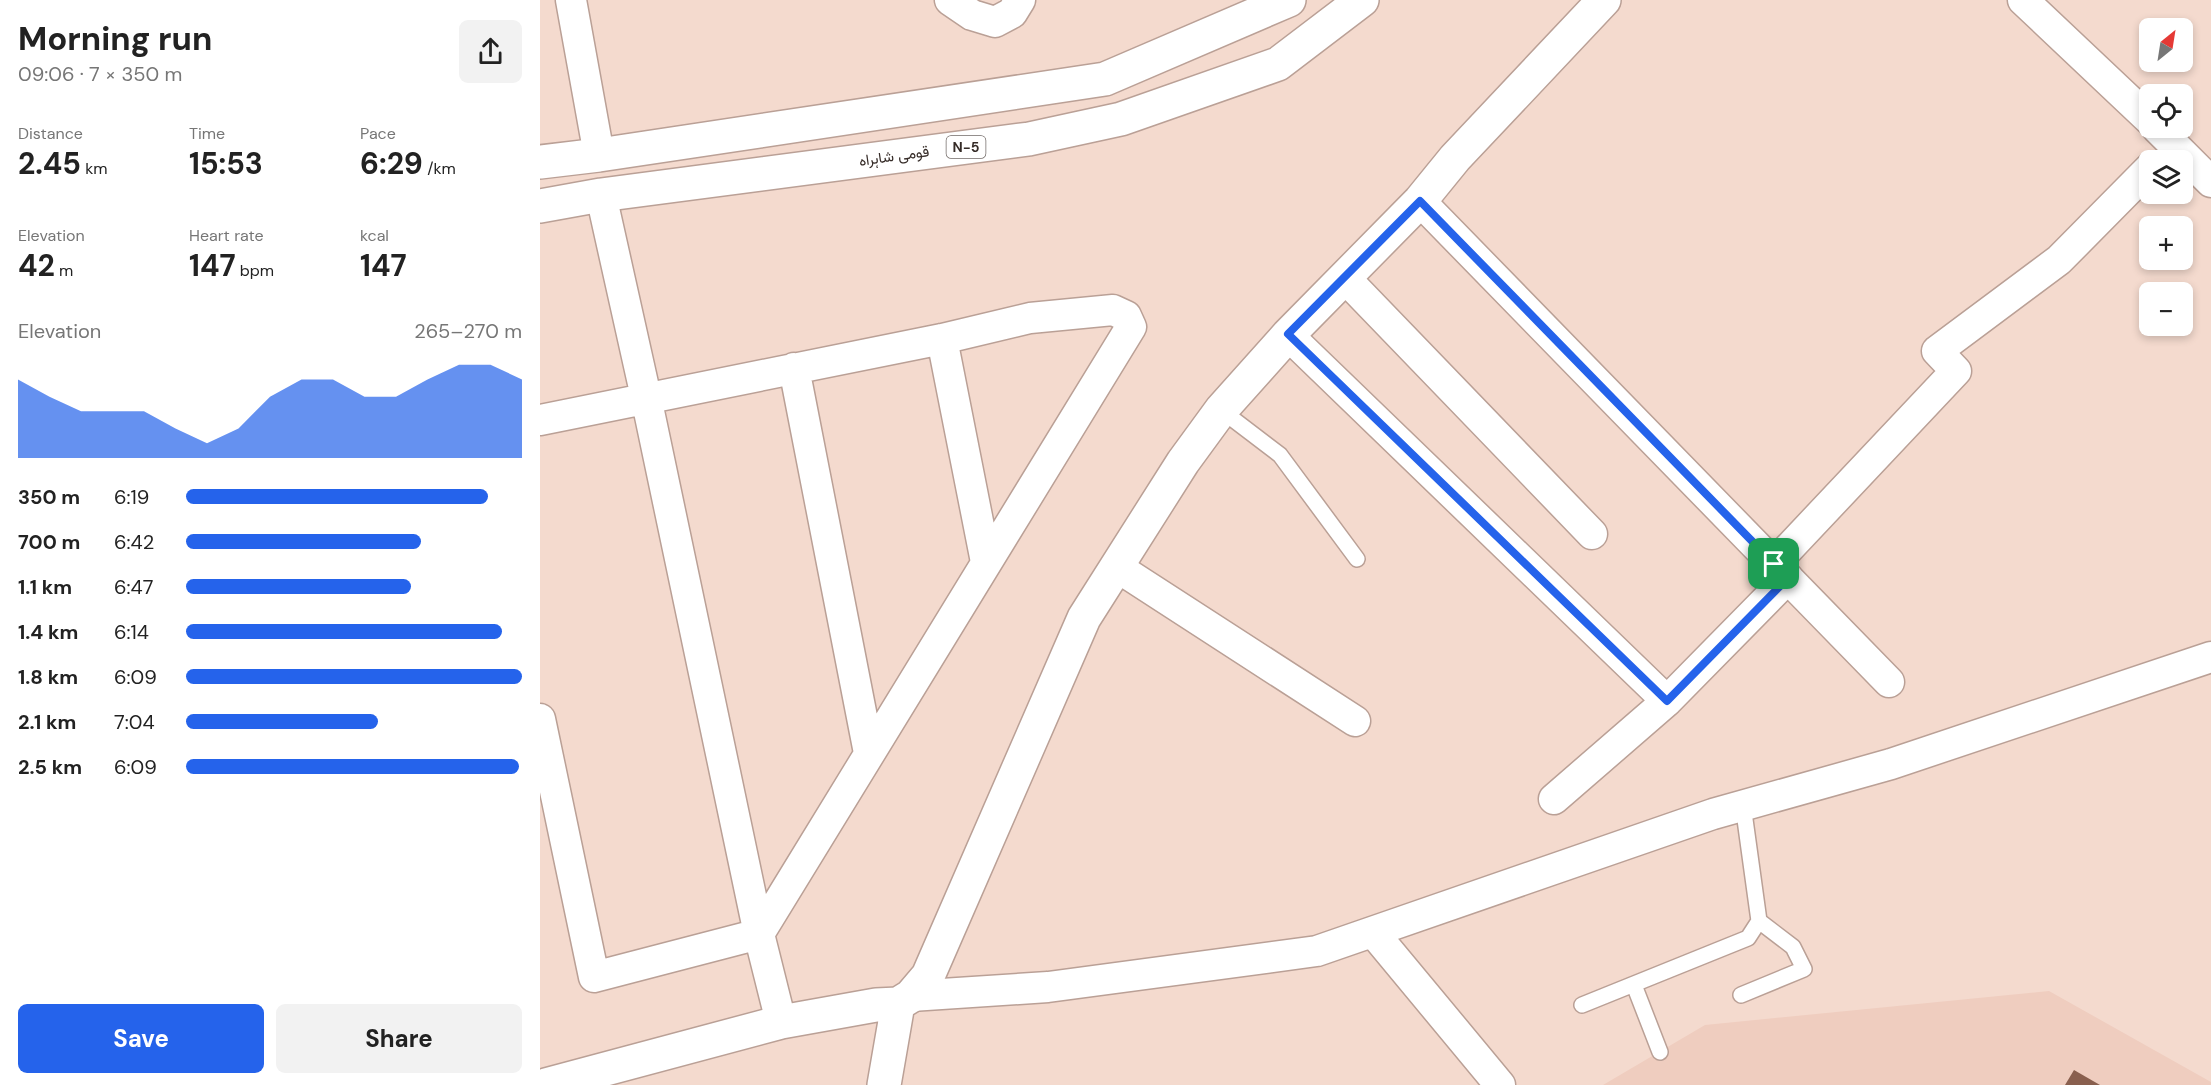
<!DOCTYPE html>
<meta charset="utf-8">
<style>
:root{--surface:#fff;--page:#f2f2f2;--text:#222;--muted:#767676;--accent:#2563eb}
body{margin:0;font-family:"DM Sans",Vazirmatn,sans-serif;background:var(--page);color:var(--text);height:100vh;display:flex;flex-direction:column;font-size:22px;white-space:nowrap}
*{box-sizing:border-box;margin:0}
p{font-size:20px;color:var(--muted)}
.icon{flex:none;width:33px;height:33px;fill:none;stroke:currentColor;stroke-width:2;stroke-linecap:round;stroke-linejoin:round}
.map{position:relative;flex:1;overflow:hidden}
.drawer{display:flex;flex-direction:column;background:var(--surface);width:540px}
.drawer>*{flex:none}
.needle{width:39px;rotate:30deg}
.fabs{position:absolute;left:1599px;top:18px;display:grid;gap:12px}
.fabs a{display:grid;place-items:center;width:54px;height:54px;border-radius:9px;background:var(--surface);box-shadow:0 3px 9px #0003;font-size:30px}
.pin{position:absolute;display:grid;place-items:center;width:51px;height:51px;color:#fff;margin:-26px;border-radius:12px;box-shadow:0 3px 9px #0006}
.round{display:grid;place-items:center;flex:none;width:63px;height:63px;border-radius:9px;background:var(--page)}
.headline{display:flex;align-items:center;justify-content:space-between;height:102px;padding:0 18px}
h1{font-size:33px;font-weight:700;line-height:45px}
.stats{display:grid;grid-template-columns:repeat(3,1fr);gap:9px;height:102px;padding:6px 18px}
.stats div{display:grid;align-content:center}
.stats b{font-size:30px;font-weight:700}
.stats small{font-size:16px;font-weight:400}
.stats p{font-size:16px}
.chart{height:168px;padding:12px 18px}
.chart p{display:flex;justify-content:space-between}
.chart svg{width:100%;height:108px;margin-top:6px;fill:var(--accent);opacity:.7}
.action{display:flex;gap:12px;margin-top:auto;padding:12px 18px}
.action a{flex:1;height:69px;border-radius:9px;background:var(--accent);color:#fff;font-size:24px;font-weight:700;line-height:69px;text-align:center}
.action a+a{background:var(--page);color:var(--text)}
ul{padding:0 18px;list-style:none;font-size:20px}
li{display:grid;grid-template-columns:96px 72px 1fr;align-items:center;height:45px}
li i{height:15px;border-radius:8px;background:var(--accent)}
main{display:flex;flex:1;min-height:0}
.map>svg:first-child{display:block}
.built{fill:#efcdbf}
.building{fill:#895f4e}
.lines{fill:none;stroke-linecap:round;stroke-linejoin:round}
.lane-casing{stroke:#baa096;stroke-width:18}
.street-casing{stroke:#baa096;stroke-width:33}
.secondary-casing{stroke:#baa096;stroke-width:36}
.highway-casing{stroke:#baa096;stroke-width:36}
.lane{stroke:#fff;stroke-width:15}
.street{stroke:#fff;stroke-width:30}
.secondary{stroke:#fff;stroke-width:33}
.highway{stroke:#fff;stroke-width:33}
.route-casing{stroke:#fff;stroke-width:12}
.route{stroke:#2563eb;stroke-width:8}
.labels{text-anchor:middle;stroke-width:6;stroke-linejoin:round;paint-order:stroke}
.shield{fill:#fff;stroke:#726b68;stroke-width:1.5}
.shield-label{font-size:14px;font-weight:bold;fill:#352b27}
.street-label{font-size:15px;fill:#352b27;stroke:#fff}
</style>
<main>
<section class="drawer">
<div class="headline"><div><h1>Morning run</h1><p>09:06 · 7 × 350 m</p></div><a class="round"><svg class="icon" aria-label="share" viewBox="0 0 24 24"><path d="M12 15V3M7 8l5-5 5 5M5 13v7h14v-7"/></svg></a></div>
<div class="stats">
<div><p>Distance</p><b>2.45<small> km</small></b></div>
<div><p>Time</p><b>15:53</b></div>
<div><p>Pace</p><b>6:29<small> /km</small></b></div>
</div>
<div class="stats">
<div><p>Elevation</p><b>42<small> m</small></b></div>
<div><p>Heart rate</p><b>147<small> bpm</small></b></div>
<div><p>kcal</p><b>147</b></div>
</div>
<div class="chart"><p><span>Elevation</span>265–270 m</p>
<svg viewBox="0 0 160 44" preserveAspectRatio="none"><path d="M0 44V12L10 19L20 25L30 25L40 25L50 32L60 38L70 32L80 19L90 12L100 12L110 19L120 19L130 12L140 6L150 6L160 12V44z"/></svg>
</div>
<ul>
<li><b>350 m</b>6:19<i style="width:90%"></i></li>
<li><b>700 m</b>6:42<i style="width:70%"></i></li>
<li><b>1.1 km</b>6:47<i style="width:67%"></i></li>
<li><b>1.4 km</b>6:14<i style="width:94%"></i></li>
<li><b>1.8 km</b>6:09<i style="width:100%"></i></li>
<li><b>2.1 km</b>7:04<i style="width:57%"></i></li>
<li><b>2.5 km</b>6:09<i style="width:99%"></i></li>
</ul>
<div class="action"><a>Save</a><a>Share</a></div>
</section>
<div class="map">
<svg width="1671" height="1085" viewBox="0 0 1671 1085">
<rect width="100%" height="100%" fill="#f4dace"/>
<path class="built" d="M1509 991 1671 1082V1085H1063L1165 1025Z"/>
<path class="building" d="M1534 1070 1560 1085H1525Z"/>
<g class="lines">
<defs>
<path id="lane" d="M681 410 740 455 817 559
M1094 985 1120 1052
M1201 995 1264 969 1253 947 1219 921
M1042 1005 1208 938 1219 921 1203 805"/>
<path id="street" d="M31 0 59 155
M410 0 432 15 455 22 472 13 480 0
M1483 0 1610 120
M1617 128 1671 182
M61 195 106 397 219 934 241 1022
M880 201 1349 682
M805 278 1052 534
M748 335 1127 701
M402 339 446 562
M254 368 329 753
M0 420 402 339 490 318 573 310 586 316 591 327 219 934 54 977 0 719
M1234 564 1416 371 1397 351 1519 260 1610 168
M577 567 815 721
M1014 799 1127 701 1248 578
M833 932 960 1085
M371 996 508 987 777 951 1173 814 1351 764 1671 657"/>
<path id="secondary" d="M6 1085 241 1022 336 1005 358 1004 371 996 388 976 544 618 643 462 681 410 748 335 880 201 915 158 1064 0
M344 1085 358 1004"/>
<path id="highway" d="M0 162 59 155 565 79 749 0
M0 206 61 195 489 139 581 119 738 64 822 0"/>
</defs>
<use href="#lane" class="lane-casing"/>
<use href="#street" class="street-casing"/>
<use href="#secondary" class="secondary-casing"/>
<use href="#highway" class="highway-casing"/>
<use href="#lane" class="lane"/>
<use href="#street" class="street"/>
<use href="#secondary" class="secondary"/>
<use href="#highway" class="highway"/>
</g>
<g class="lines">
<defs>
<path id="route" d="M880 201 1248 578 1127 701 748 334Z"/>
</defs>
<use href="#route" class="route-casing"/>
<use href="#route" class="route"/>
</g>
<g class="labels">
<rect class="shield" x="406.5" y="136" width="39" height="22" rx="4.5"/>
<g class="shield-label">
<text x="426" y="152">N-5</text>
</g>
<g class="street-label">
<text transform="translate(354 156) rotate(-8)" y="5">قومی شاہراہ</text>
</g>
</g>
</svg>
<div class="fabs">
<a><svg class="needle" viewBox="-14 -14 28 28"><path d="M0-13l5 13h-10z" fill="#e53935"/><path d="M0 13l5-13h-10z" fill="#767676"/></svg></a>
<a><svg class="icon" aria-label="locate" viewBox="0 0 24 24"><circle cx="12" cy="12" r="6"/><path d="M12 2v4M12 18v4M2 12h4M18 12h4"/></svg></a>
<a><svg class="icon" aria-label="layers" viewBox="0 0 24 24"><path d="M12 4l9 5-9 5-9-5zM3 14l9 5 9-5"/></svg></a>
<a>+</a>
<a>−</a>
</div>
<div class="pin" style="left:1234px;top:564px;background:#1e9e55"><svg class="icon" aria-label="arrive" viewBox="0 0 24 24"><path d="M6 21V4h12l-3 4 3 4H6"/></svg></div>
</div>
</main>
